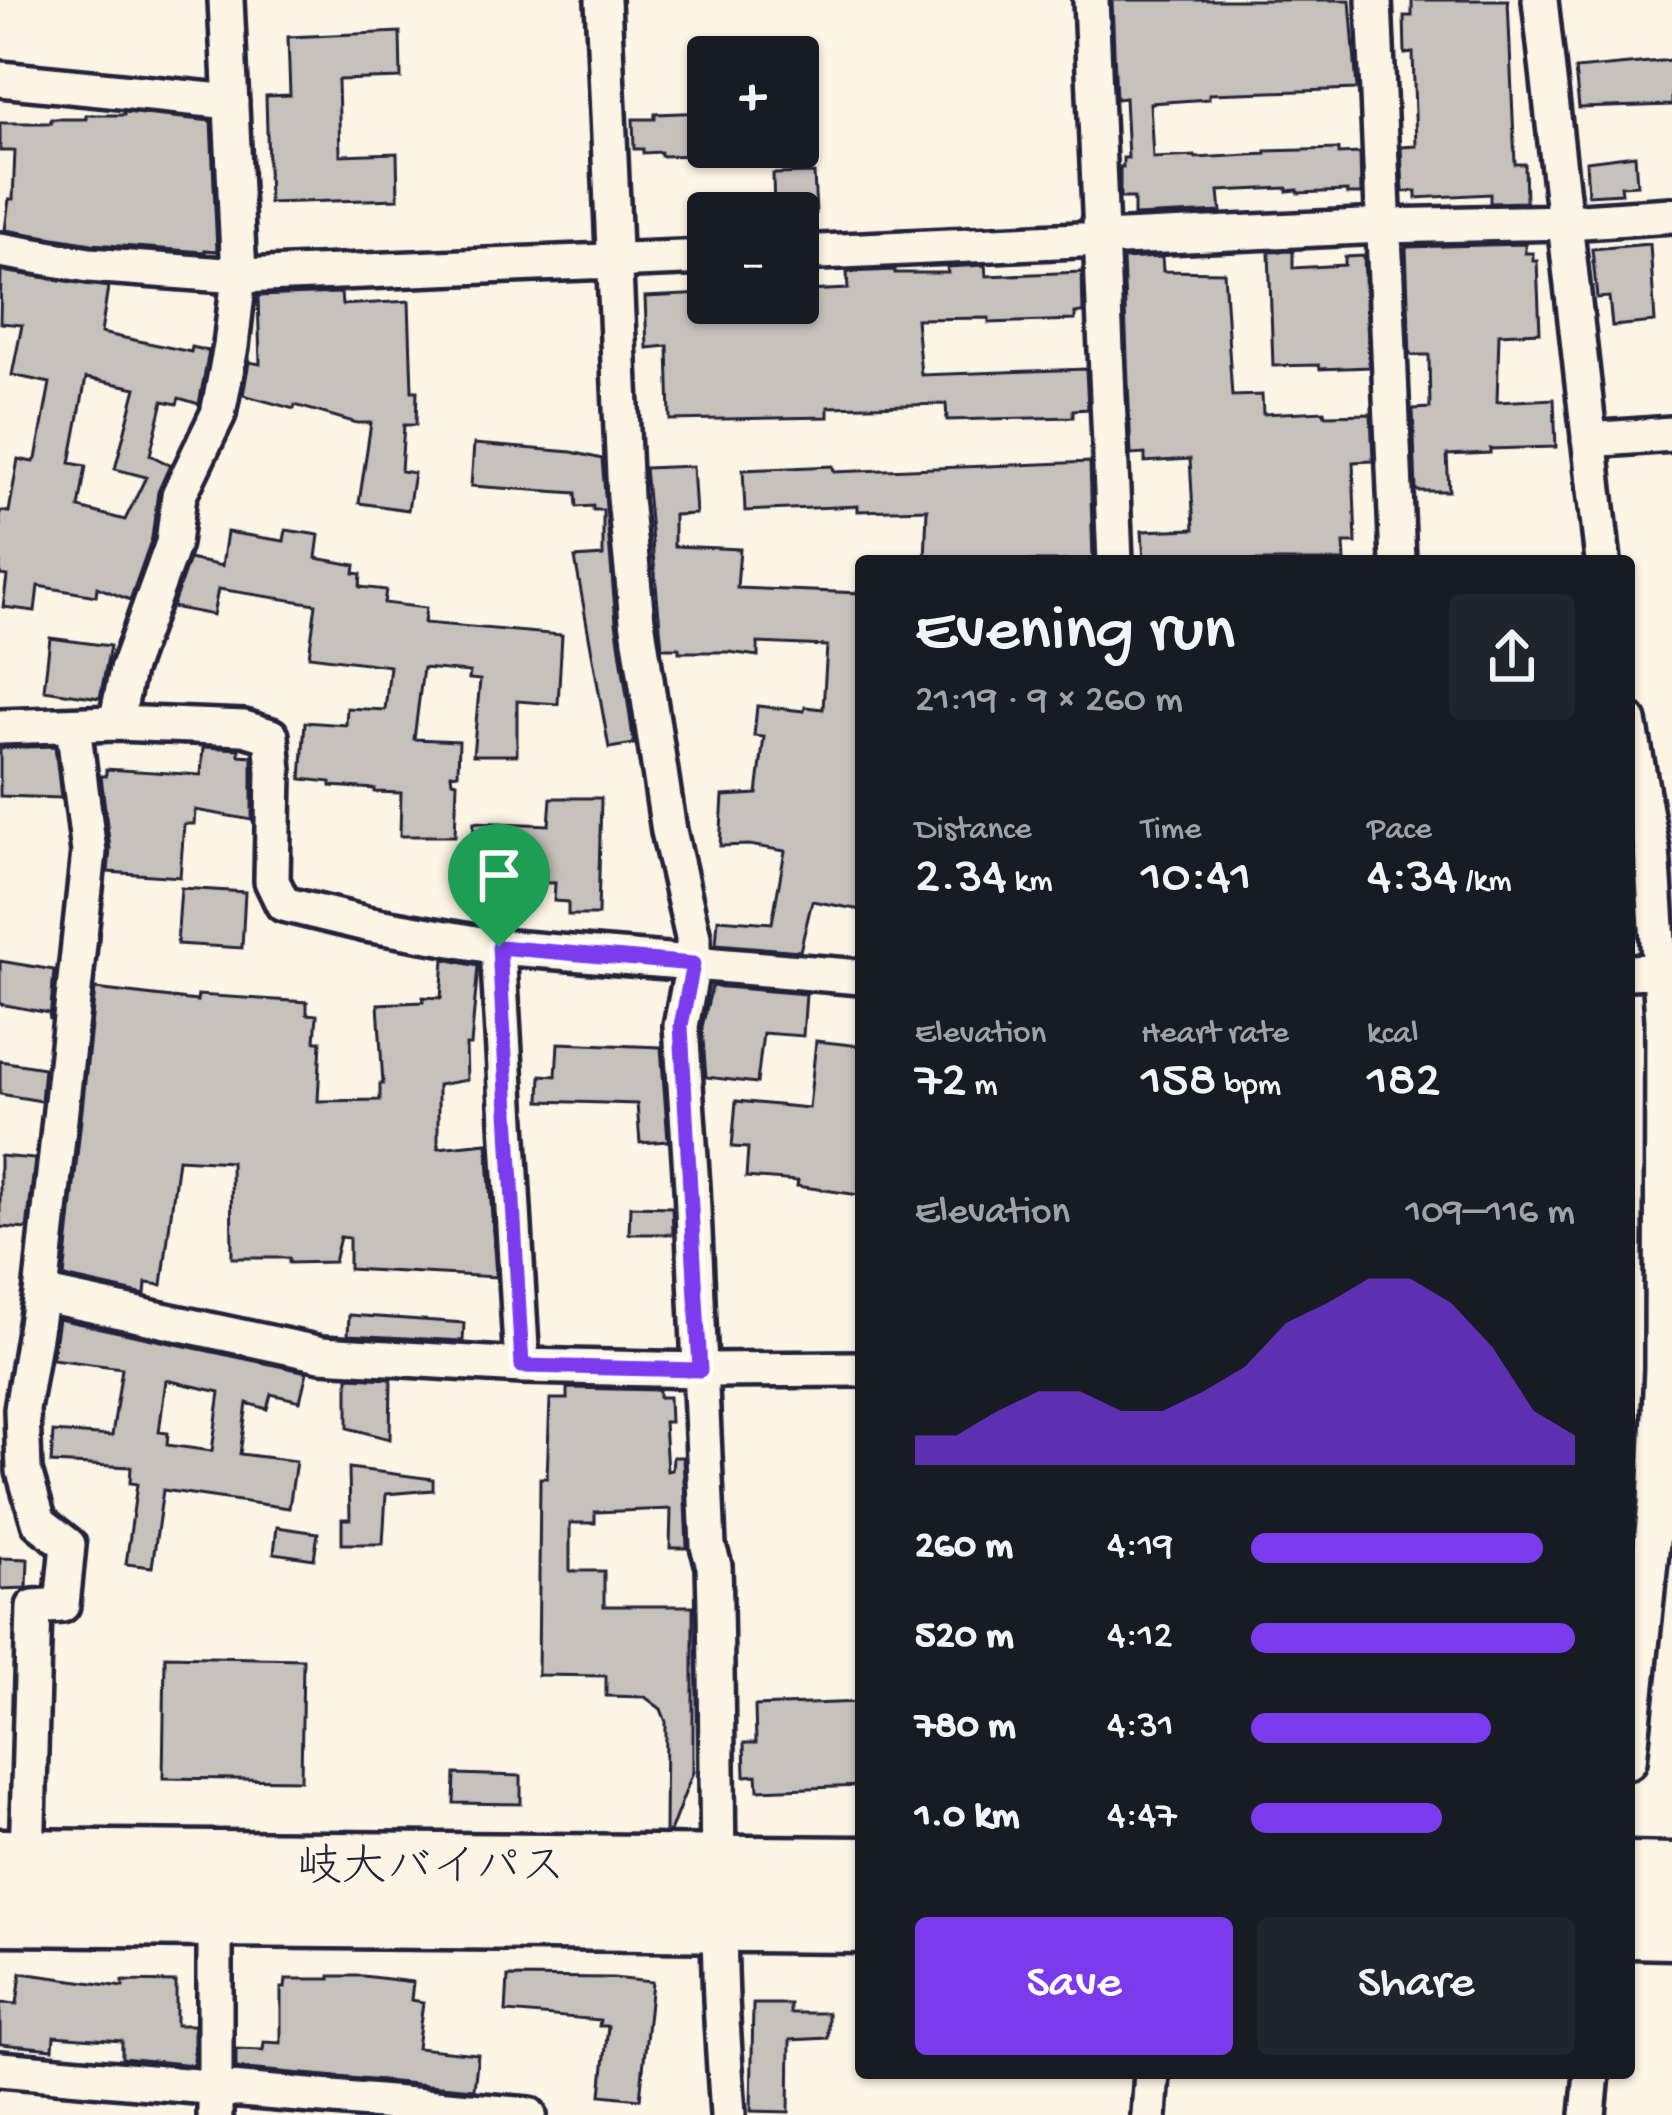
<!DOCTYPE html>
<meta charset="utf-8">
<style>
:root{--surface:#171b24;--page:#20242c;--text:#f1f3f6;--muted:#9ea1a6;--accent:#7c3aed}
body{margin:0;font-family:"Gochi Hand","Klee One",sans-serif;background:var(--page);color:var(--text);height:100vh;display:flex;flex-direction:column;font-size:45px;white-space:nowrap}
*{box-sizing:border-box;margin:0}
p{font-size:39px;color:var(--muted)}
.icon{flex:none;width:66px;height:66px;fill:none;stroke:currentColor;stroke-width:2;stroke-linecap:round;stroke-linejoin:round}
.map{position:relative;flex:1;overflow:hidden}
.side{position:absolute;left:855px;top:555px;width:780px;height:1524px;display:flex;flex-direction:column;background:var(--surface);border-radius:12px;box-shadow:0 3px 9px #0004}
.side>*{flex:none}
.fabs{position:absolute;left:687px;top:36px;display:grid;gap:24px}
.fabs a{display:grid;place-items:center;width:132px;height:132px;border-radius:12px;background:var(--surface);box-shadow:0 3px 9px #0004;font-size:60px}
.pin{position:absolute;display:grid;place-items:center;width:102px;height:102px;color:#fff;margin:-123px -51px;border-radius:50% 50% 50% 0;rotate:-45deg;box-shadow:0 0 12px #0007}
.pin .icon{rotate:45deg}
.round{display:grid;place-items:center;flex:none;width:126px;height:126px;border-radius:12px;background:var(--page)}
.summary{display:flex;align-items:center;justify-content:space-between;height:204px;padding:0 60px}
h1{font-size:66px;font-weight:600;line-height:90px}
.figures{display:grid;grid-template-columns:repeat(3,1fr);gap:18px;height:204px;padding:12px 60px}
.figures div{display:grid;align-content:center}
.figures b{font-size:51px;font-weight:600}
.figures small{font-size:33px;font-weight:400}
.figures p{font-size:33px}
.chart{height:336px;padding:24px 60px}
.chart p{display:flex;justify-content:space-between}
.chart svg{width:100%;height:216px;margin-top:12px;fill:var(--accent);opacity:.7}
.cta{display:flex;gap:24px;margin-top:auto;padding:24px 60px}
.cta a{flex:1;height:138px;border-radius:12px;background:var(--accent);color:#fff;font-size:48px;font-weight:600;line-height:138px;text-align:center}
.cta a+a{background:var(--page);color:var(--text)}
ul{padding:0 60px;list-style:none;font-size:39px}
li{display:grid;grid-template-columns:192px 144px 1fr;align-items:center;height:90px}
li i{height:30px;border-radius:15px;background:var(--accent)}
.map>svg:first-child{display:block}
.building{fill:#c6c1bb;stroke:#22223b;stroke-width:3;fill-rule:evenodd}
.lines{fill:none;stroke-linecap:round;stroke-linejoin:round}
.street-casing{stroke:#22223b;stroke-width:42}
.highway-casing{stroke:#22223b;stroke-width:69}
.street{stroke:#fcf5e5;stroke-width:33}
.highway{stroke:#fcf5e5;stroke-width:60}
.route-casing{stroke:#fff;stroke-width:24}
.route{stroke:#7c3aed;stroke-width:15}
.labels{text-anchor:middle;stroke-width:9;stroke-linejoin:round;paint-order:stroke}
.street-label{font-size:45px;fill:#22223b;stroke:#fcf5e5}
</style>
<div class="map">
<svg width="1672" height="2115" viewBox="0 0 1672 2115">
<rect width="100%" height="100%" fill="#fcf5e5"/>
<filter id="ink" filterUnits="userSpaceOnUse"><feTurbulence type="fractalNoise" baseFrequency=".00833" numOctaves="2"/><feDisplacementMap in="SourceGraphic" scale="24" xChannelSelector="R" yChannelSelector="G"/><feConvolveMatrix kernelMatrix="1 2 1 2 8 2 1 2 1" color-interpolation-filters="sRGB"/></filter>
<g filter="url(#ink)">
<path class="building" d="M1112 0H1350L1357 89 1209 94V99L1150 103 1153 158 1195 156 1196 158 1266 154V151L1339 149V154L1360 153 1361 194H1347V191L1298 193V190L1287 191V188L1219 191 1221 212 1134 216V198H1120V167H1123V158H1128L1125 98 1116 99Z
M1412 0H1508L1515 164H1525L1526 202 1490 203V194L1416 198V191L1403 192 1401 147 1416 146 1413 53 1405 54 1404 16H1412Z
M400 32 401 78 338 80 340 155 397 153 398 199 269 203 266 96 290 95 288 37Z
M1672 60V105L1579 108 1575 69Z
M124 112 211 121 217 251 205 250V252L92 244 5 230 9 199H13L15 151H0V123H51V119H86V115H124Z
M708 112 706 155 661 156V152L643 153V149H634L633 119H655V114Z
M1635 155 1637 185 1621 186 1622 193 1588 195 1586 161Z
M814 173 816 213H774L773 174Z
M1525 244V253H1533V261H1537L1540 332 1499 334 1497 402 1554 399 1556 447 1490 449V453L1447 455 1449 491H1416L1413 409 1430 408 1429 355H1410L1406 247Z
M1650 244 1655 322 1612 326 1609 297 1597 298 1592 249Z
M1293 251V268L1345 265V257L1364 256 1369 367 1320 369 1319 365 1273 366 1269 252Z
M1162 257 1163 271 1224 272 1232 396 1262 395 1263 414 1324 411 1325 415 1371 414 1373 461 1353 462 1356 543H1344L1345 561H1144L1142 531 1194 529 1190 459 1145 462V454L1131 455 1123 259Z
M985 265 986 276 1082 272 1083 313H1075V320L989 323V318L916 319 921 375 1086 369 1088 409 1073 410V417L947 420 946 404 828 407V417L670 420 668 346 647 348 645 297 705 294V303H798V298H805V291L848 289 847 272 895 270V273H948L947 267Z
M1 271 108 287 101 333 191 352 192 347 209 351 199 404 179 398 177 404 163 401 150 455 170 465 158 492 152 538 130 600 97 587 96 596 38 586 35 611 3 607 7 576 0 575V511L9 512 18 459 33 462 36 459 50 383 12 375 22 325 0 323ZM86 378 136 388 115 469 146 477 125 520 79 508 86 466 70 463Z
M341 293 342 305 409 301 412 391H417L416 425H404L401 471 414 473 408 510 359 503 371 423H357L295 405 294 409 243 395 249 362 260 364 258 296Z
M474 444 572 452 602 459 616 622 634 744 609 748 575 558 603 556V510H593V506L577 507 576 493 471 486Z
M1090 462 1093 561H925L927 509 858 511V506L745 511 743 470 833 466 834 472Z
M693 466 696 514 674 515V546L740 549 737 588 861 593V809L855 842 861 843V910L812 901 800 951 716 944 718 919 772 923 785 851 749 845 720 846 723 796 757 794 764 737 754 736 757 706 804 711 805 707 823 709 827 646 758 643V656L729 652H679V648H662L645 468Z
M286 530 319 535 316 558 355 565 354 573 361 574 360 587 386 590 384 603 426 608 424 623 562 635 558 704 517 701V755H473L480 680 469 679 470 672 423 668 414 739 459 741 458 773 451 774 452 781 457 782 455 836H400L401 793 375 792V789L331 786V782L301 779 305 722 346 725 347 708 385 710 390 666 309 656 316 604 218 589 213 615 172 607 189 559 222 566 227 532 284 541Z
M50 638 110 646 100 698 44 690Z
M55 746 61 798 0 796V748Z
M203 747 239 749V755L252 756V820L195 810 194 824H184L180 877 108 872 110 849 101 776H106V769L201 775Z
M551 798H601L598 915H568V902L554 901 555 883 481 881 482 857 472 856 474 822 549 825Z
M181 888 245 892 242 948 177 944Z
M444 959 478 966 471 1045H466L467 1080 438 1085V1148L487 1143 496 1277 349 1269V1238L340 1237 334 1262 289 1263V1258H232L231 1162 178 1159 162 1285 146 1283 145 1295 64 1277 95 989 197 1001 198 995 307 1002V1014L317 1015 315 1041H321L318 1101 380 1100V1084H383L378 1004 423 1002V997L441 998Z
M0 961 54 970 50 1020 49 1013 0 1004Z
M712 986 806 994 803 1036 763 1033 757 1083 706 1077 702 1027Z
M816 1041 861 1046 859 1195 797 1186 798 1181 746 1177 748 1148 732 1147 736 1101 809 1108Z
M558 1043 661 1047 668 1141 640 1143 637 1104 540 1101 541 1075 556 1076Z
M0 1061 44 1068 41 1101 0 1094Z
M0 1156 35 1159 27 1229 0 1227Z
M630 1206 672 1207 673 1234H629Z
M349 1315 464 1323 463 1341 348 1335Z
M58 1319 307 1372 300 1401 271 1394 267 1409 247 1403 240 1454 296 1461 289 1508 163 1490 152 1567 126 1564 137 1484 130 1483 131 1467 51 1463 53 1432 112 1436 122 1368 52 1359ZM166 1380 220 1392 212 1451 167 1445 168 1433 159 1432Z
M348 1377 391 1379 390 1439 348 1428Z
M567 1388 659 1390V1397H669L670 1422H664L667 1471 672 1470 673 1457H683L687 1548H670L671 1509 595 1512V1523H570V1571H604V1606H693V1772L670 1832H665L666 1722 661 1709 645 1697 606 1696V1676L538 1675 540 1478H547L550 1399H567Z
M349 1468 433 1479V1490L386 1494 383 1544H342V1519H350Z
M277 1527 318 1533 314 1559 274 1553Z
M0 1558 28 1559 27 1588 0 1589Z
M165 1656 303 1659 301 1780 163 1778Z
M861 1702V1786L758 1790 757 1775 745 1776 744 1743H756L755 1706Z
M455 1774 521 1776V1804L454 1803Z
M21 1973 123 1987V1981L176 1982V2025H194V2065L122 2058V2041L54 2036 53 2049 0 2044V2003L17 2004Z
M330 1976H363L413 1982 411 2000 423 2002 417 2048 478 2054 474 2089 236 2068V2049L263 2050 264 2042 281 2043V1988H285L286 1979H330Z
M508 1977 613 1978 652 1982 640 2099 601 2095 608 2026H599L600 2020 506 2012Z
M753 2004H790V2013H828V2038L790 2040 789 2112 751 2111Z"/>
<g class="lines">
<defs>
<path id="street" d="M603 0 625 498 637 620 669 831 693 937V964L681 1026 692 1187 708 1546 714 1566C718 1701 716 1835 720 1969 721 2018 725 2066 728 2115
M1091 0 1115 561
M1374 0 1398 561
M1540 0 1603 561
M0 79 231 102
M0 250 89 265 239 276 708 257
M798 253 1383 226 1567 222 1672 215
M1589 440 1672 434
M1629 721 1652 849 1663 1020 1662 1368 1656 1504 1629 1761
M116 723 127 670 173 543 179 495 218 414 231 346 239 276 226 0
M0 727 116 723 244 728 271 736 274 771 272 881 283 904 366 924 498 947 522 1366
M498 947 861 977
M1629 972 1672 970
M41 1294 321 1354 522 1366 701 1370 861 1369
M27 1860 34 1607 62 1605 68 1545 39 1522 24 1471 22 1409 41 1294 89 852 73 725
M0 2069 529 2115
M215 2115V1916
M1149 2115 1152 2073
M1588 2115 1592 2073"/>
<path id="highway" d="M0 1860 861 1868
M1629 1873 1672 1874
M0 1914 861 1922
M1629 1927 1672 1928"/>
</defs>
<use href="#street" class="street-casing"/>
<use href="#highway" class="highway-casing"/>
<use href="#street" class="street"/>
<use href="#highway" class="highway"/>
</g>
</g>
<g class="lines" filter="url(#ink)">
<defs>
<path id="route" d="M499 947 693 964 681 1026 700 1370 522 1366Z"/>
</defs>
<use href="#route" class="route-casing"/>
<use href="#route" class="route"/>
</g>
<g class="labels">
<g class="street-label">
<text x="431" y="1879">岐大バイパス</text>
</g>
</g>
</svg>
<div class="fabs">
<a>+</a>
<a>−</a>
</div>
<div class="pin" style="left:499px;top:947px;background:#1e9e55"><svg class="icon" aria-label="arrive" viewBox="0 0 24 24"><path d="M6 21V4h12l-3 4 3 4H6"/></svg></div>
<section class="side">
<div class="summary"><div><h1>Evening run</h1><p>21:19 · 9 × 260 m</p></div><a class="round"><svg class="icon" aria-label="share" viewBox="0 0 24 24"><path d="M12 15V3M7 8l5-5 5 5M5 13v7h14v-7"/></svg></a></div>
<div class="figures">
<div><p>Distance</p><b>2.34<small> km</small></b></div>
<div><p>Time</p><b>10:41</b></div>
<div><p>Pace</p><b>4:34<small> /km</small></b></div>
</div>
<div class="figures">
<div><p>Elevation</p><b>72<small> m</small></b></div>
<div><p>Heart rate</p><b>158<small> bpm</small></b></div>
<div><p>kcal</p><b>182</b></div>
</div>
<div class="chart"><p><span>Elevation</span>109–116 m</p>
<svg viewBox="0 0 160 44" preserveAspectRatio="none"><path d="M0 44V38L10 38L20 33L30 29L40 29L50 33L60 33L70 29L80 24L90 15L100 11L110 6L120 6L130 11L140 20L150 33L160 38V44z"/></svg>
</div>
<ul>
<li><b>260 m</b>4:19<i style="width:90%"></i></li>
<li><b>520 m</b>4:12<i style="width:100%"></i></li>
<li><b>780 m</b>4:31<i style="width:74%"></i></li>
<li><b>1.0 km</b>4:47<i style="width:59%"></i></li>
</ul>
<div class="cta"><a>Save</a><a>Share</a></div>
</section>
</div>
